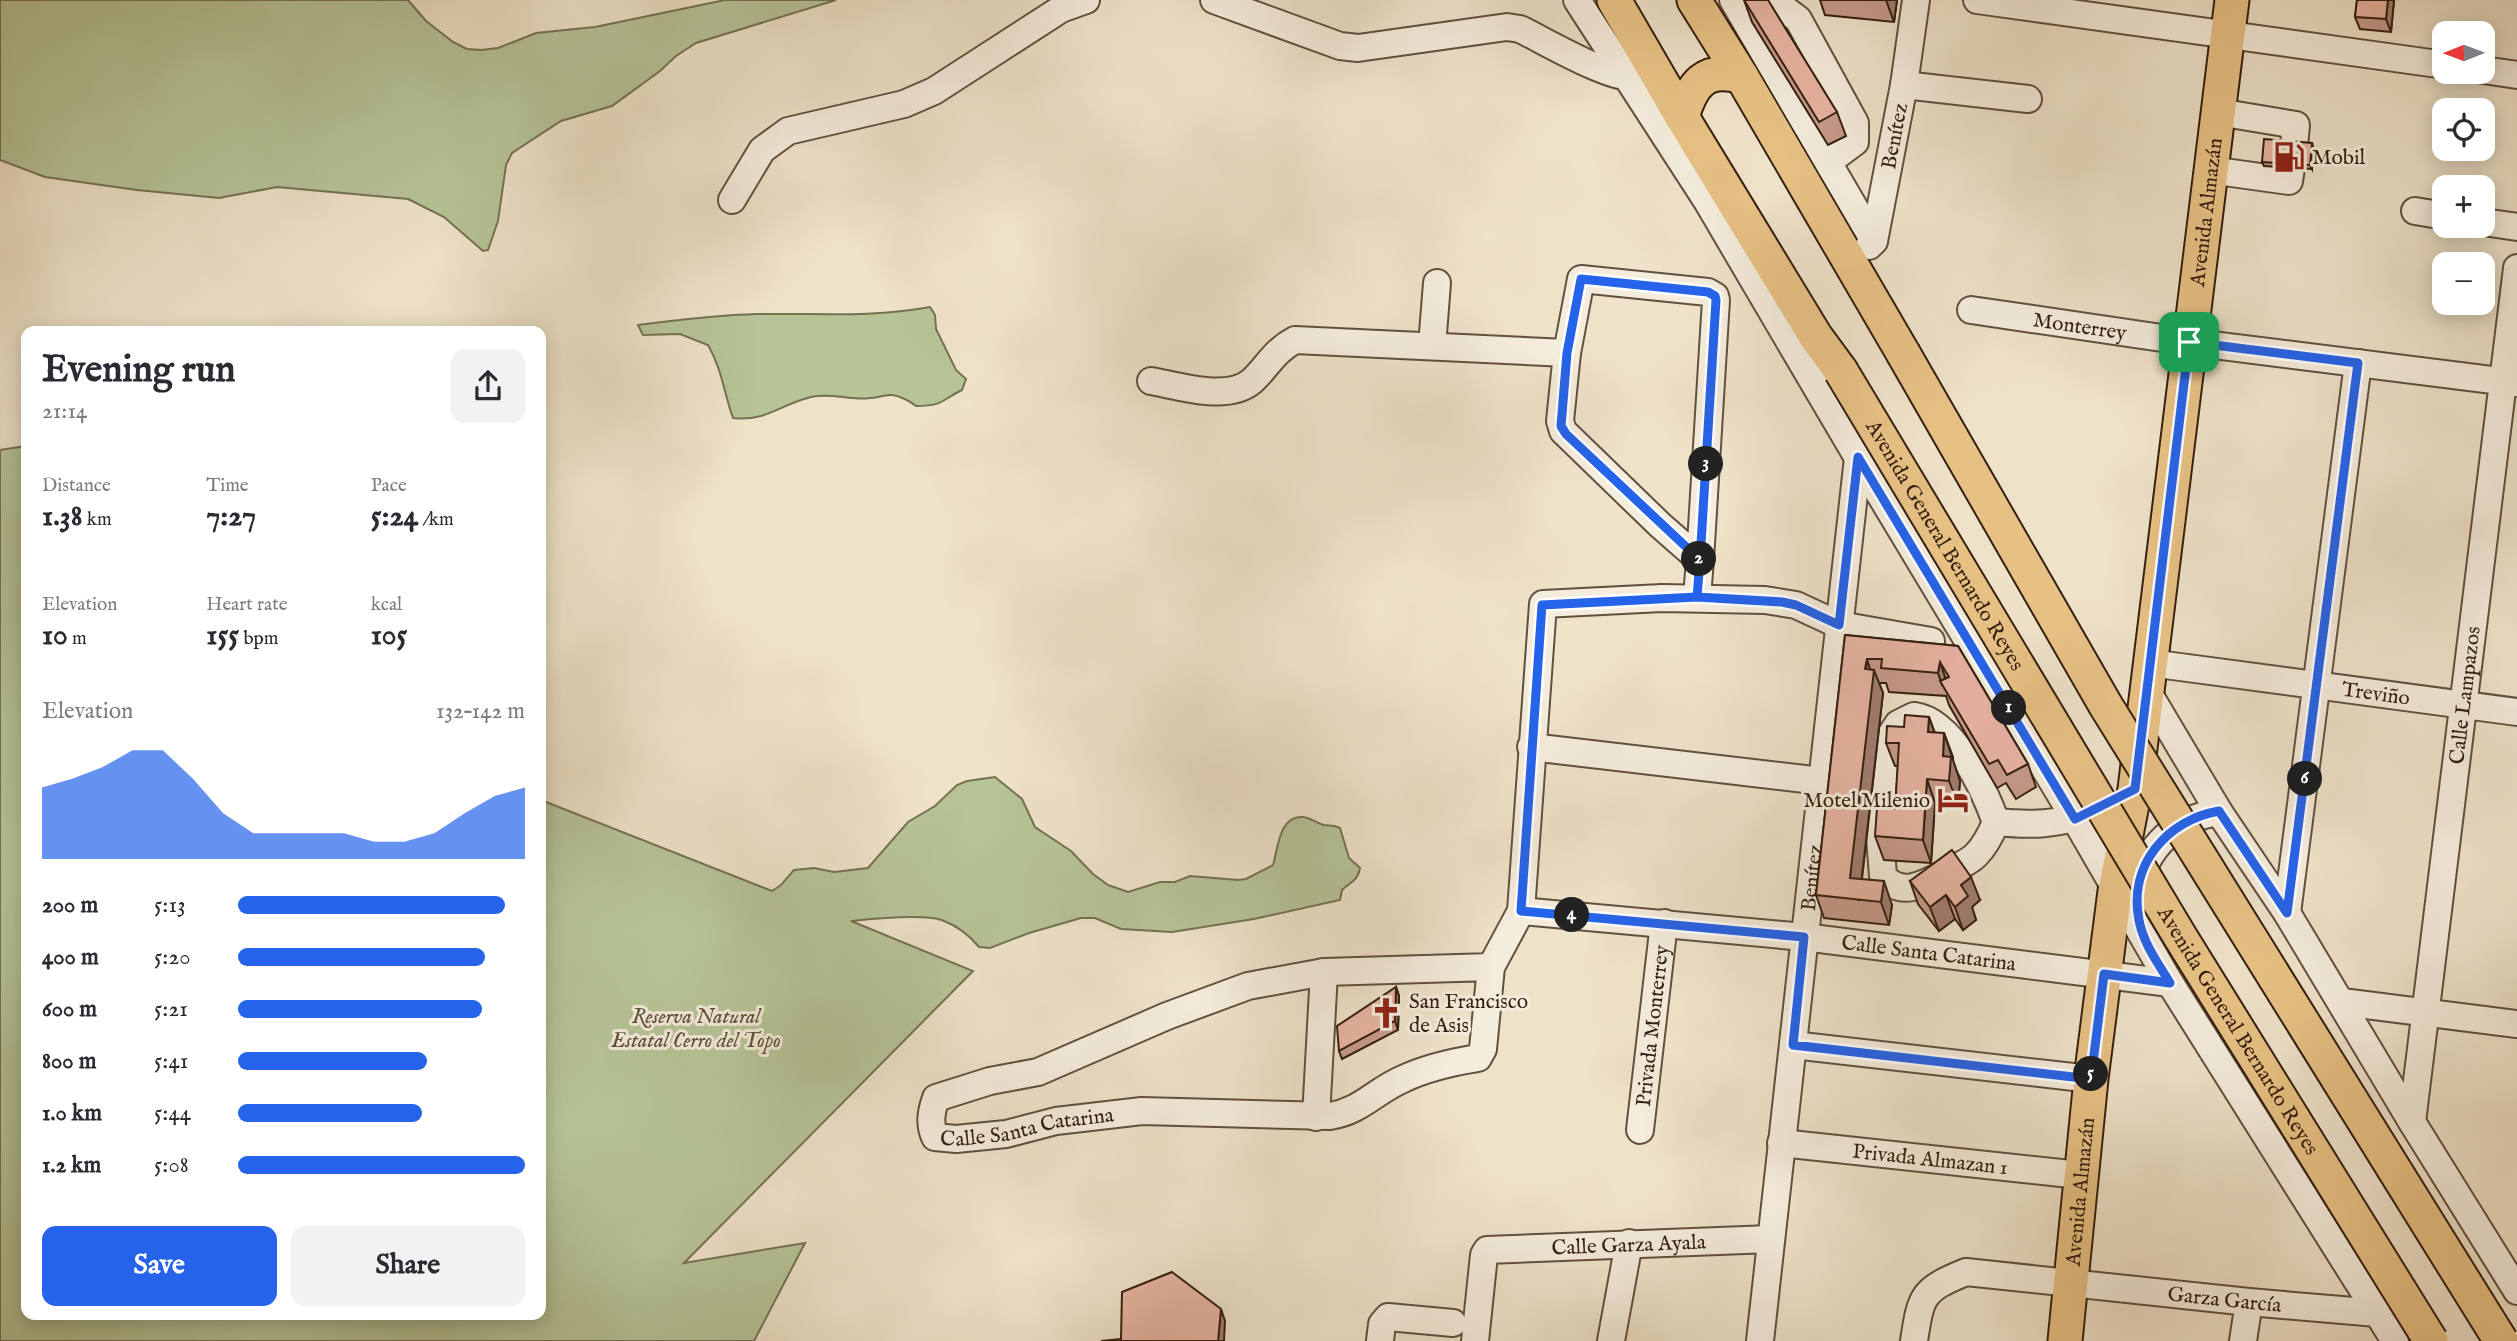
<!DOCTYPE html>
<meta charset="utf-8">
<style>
:root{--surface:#fff;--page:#f2f2f3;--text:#2b2b33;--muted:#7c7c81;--accent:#2563eb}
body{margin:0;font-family:"IM FELL English",serif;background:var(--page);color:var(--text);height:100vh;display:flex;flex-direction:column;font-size:26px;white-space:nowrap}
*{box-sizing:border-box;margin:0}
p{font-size:23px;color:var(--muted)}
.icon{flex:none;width:38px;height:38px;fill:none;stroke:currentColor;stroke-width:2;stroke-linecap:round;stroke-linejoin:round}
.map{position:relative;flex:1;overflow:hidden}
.drawer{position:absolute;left:21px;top:326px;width:525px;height:994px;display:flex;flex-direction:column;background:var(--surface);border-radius:14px;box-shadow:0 4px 18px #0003}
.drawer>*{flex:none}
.needle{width:46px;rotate:269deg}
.tools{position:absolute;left:2432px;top:21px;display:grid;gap:14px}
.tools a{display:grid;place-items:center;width:63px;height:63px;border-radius:14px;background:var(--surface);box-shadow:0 4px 18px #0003;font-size:35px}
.pin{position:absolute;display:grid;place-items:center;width:60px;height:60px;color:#fff;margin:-30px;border-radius:14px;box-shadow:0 4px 10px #0006}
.km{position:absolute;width:35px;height:35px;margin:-18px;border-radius:50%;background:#222;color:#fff;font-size:19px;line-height:35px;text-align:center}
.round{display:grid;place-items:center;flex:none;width:74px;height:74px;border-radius:14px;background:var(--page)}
.summary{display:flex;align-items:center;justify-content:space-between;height:119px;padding:0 21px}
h1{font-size:38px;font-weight:800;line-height:52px}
.stats{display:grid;grid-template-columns:repeat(3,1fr);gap:10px;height:119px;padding:7px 21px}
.stats div{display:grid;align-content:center}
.stats b{font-size:30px;font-weight:800}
.stats small{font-size:19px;font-weight:400}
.stats p{font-size:19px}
.chart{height:196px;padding:14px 21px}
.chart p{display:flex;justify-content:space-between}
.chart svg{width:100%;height:126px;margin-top:7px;fill:var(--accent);opacity:.7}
.primary-button{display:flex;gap:14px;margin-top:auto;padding:14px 21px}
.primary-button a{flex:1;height:80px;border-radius:14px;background:var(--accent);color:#fff;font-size:28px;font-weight:800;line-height:80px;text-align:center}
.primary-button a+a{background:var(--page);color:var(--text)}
ul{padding:0 21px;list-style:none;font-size:23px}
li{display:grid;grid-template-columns:112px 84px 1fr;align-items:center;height:52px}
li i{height:18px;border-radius:9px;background:var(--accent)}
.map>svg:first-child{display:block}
.green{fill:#b6c498;stroke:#757254;stroke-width:2}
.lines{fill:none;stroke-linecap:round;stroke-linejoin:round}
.minor-casing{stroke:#62503e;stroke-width:30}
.major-casing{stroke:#341f10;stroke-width:37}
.minor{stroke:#f4ecdc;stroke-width:26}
.major{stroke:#e7c184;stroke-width:33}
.major-bridge-casing{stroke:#341f10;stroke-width:37;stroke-linecap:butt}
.major-bridge{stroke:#e7c184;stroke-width:33}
.wall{fill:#c69a8a;stroke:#341f10;stroke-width:2}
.shaded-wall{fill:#a17d71;stroke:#341f10;stroke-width:2}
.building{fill:#e6b3a1;stroke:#341f10;stroke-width:2}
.route-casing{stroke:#fff;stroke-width:14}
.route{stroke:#2563eb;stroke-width:9}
.labels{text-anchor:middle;stroke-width:6;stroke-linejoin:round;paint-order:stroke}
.street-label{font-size:21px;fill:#341f10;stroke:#f4ecdc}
.poi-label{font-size:21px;fill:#341f10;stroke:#f4ecdc;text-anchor:start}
.park-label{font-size:21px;font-style:italic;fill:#5b5139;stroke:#f4ecdc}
</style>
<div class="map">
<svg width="2517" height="1341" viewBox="0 0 2517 1341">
<rect width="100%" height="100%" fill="#eee2c9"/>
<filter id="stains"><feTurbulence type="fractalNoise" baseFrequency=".00286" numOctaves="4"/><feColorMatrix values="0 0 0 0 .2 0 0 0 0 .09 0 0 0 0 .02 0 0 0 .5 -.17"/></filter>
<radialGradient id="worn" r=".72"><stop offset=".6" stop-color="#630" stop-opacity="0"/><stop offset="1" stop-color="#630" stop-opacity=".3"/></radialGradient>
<path class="green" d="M0 0H408L426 21 453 42 467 49 481 50 498 48 536 33 595 27 725 0H836L696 43 676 56 660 71 612 106 561 121 512 153 506 165 498 221 488 250 483 251 444 217 408 199 277 187 219 198 137 190 45 177 0 160Z
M930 307 935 315 936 329 956 370 966 379 962 390C941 400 944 406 916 406 910 401 900 396 892 395 885 394 877 398 870 398 851 401 830 392 811 397 781 404 766 422 733 418 724 393 722 369 708 345L680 334 643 335 638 325C677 320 717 315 757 314 815 313 872 318 930 307Z
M26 446V1314H541V800L772 891 781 885 794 870 814 868 834 872 868 868 908 822 935 806 957 785 967 781 995 777 1022 799 1035 827 1071 851 1093 874 1108 885 1128 892 1160 882H1175L1190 876 1238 880 1246 879 1273 865C1278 849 1279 815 1303 817 1311 818 1316 823 1324 825 1330 826 1334 825 1340 828L1349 858 1360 868C1358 881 1350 882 1342 890L1340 900 1254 919 1172 932 1121 929 1095 918H1081L1029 933 990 948 979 947C970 936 957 926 944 921 926 913 871 919 851 921L973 971 684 1263 805 1243 754 1341H0V450Z"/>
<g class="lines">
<defs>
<g id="minor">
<path d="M1214 0 1340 46 1358 48 1507 27 1520 29C1545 41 1609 79 1634 77"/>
<path d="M1577 0 1707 201 1858 458 2075 819 2170 983 2395 1341"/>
<path d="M1733 0 1874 241"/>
<path d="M1977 0 2445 65"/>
<path d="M1775 2 1798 19 1855 123V142L1828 162"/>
<path d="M2483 70 2517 75"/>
<path d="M1904 85 2028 99"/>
<path d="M2218 112 2296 125 2294 146"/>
<path d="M2210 170 2289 181 2291 168"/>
<path d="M732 200 762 150 788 131 904 104 934 91 1061 9 1086 0"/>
<path d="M2415 211 2445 216"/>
<path d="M2483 222 2517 227"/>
<path id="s1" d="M1869 246 1874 241 1904 85 1916 0"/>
<path id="s2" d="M1971 310 2189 342 2517 383"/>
<path d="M1432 346 1437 283"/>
<path d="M1151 381C1179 386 1228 402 1252 381 1268 366 1274 351 1295 340L1567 353"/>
<path d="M1697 597 1700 560 1716 300 1715 296 1708 292 1581 279 1567 353 1560 421 1563 431 1660 525 1700 560"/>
<path id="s3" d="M2150 663 2517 712"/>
<path d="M2147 691 2219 812 2287 913 2412 1122 2517 1291"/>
<path d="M1914 716C1953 721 1984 789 1996 822 1991 834 1985 846 1976 855 1968 863 1957 867 1947 872 1926 883 1902 899 1883 876L1880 837 1890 736 1898 724Z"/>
<path d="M1531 747 1822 781"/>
<path d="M1996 822C2028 825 2061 826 2090 811"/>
<path d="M2138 889C2145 846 2178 818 2219 812"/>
<path id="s4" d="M1521 911 1804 937 2170 983"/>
<path d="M2287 913 2358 363"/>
<path id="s5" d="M1491 967 1324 972 1248 986 1167 1016 1038 1072 990 1081 936 1098C931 1112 929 1124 935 1137L956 1139 1006 1134 1056 1121 1142 1111 1330 1116C1361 1111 1375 1091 1403 1079 1426 1068 1453 1062 1478 1058L1483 1049 1491 967 1521 911 1543 604 1662 598 1765 600 1796 605 1839 625 1931 641"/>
<path d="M2342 1002 2517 1024"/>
<path d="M1793 1045 2091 1079"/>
<path d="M1316 1117 1324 972"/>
<path id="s6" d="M2412 1122 2517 268"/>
<path id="s7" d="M1640 1130 1664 923"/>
<path id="s8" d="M1781 1143 2080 1175"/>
<path d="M1380 1341 1382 1324 1388 1317 1453 1323"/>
<path id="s9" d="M1475 1341 1484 1255 1487 1250 1771 1239"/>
<path d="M1611 1341 1629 1243"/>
<path id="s10" d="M1760 1341 1858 458"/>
<path id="s11" d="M1914 1341C1921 1295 1922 1290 1966 1272L2249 1302 2377 1313"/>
<path d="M2243 1341 2249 1302"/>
</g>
<g id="major">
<path d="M1614 0 1682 117 1816 337 1841 371"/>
<path d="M1694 0 1742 77 1903 353"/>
<path d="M1682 117C1692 84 1705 66 1742 77"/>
<path id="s12" d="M2065 1341 2091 1079 2115 891 2135 789 2232 0"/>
</g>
</defs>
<use href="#minor" class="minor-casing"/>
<use href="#major" class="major-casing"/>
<use href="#minor" class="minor"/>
<use href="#major" class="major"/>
<defs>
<g id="major-bridge">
<path d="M1903 353 2106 706 2501 1341"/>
<path id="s13" d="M1841 371 2181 938 2431 1341"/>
</g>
</defs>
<use href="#major-bridge" class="major-bridge-casing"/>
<use href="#major-bridge" class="major-bridge"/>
</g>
<path class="wall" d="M1744 0 1837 112 1846 136 1828 145 1752 22Z
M1820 0H1897L1894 22 1825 15Z
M2357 0H2394L2391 32 2360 29 2355 17Z
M2313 147 2312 169 2264 166 2262 162Z
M1845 635 1958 646 2028 764 2036 787 2016 799 2006 783 1997 788 1949 705 1946 696 1889 692 1886 683H1879L1883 693 1862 879 1892 905 1889 925 1824 918 1816 895Z
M1929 717 1935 733H1944L1953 757V761L1960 781 1958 804 1935 803 1931 863 1884 860 1875 836 1895 809 1898 766H1895L1886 743 1904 727Z
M1910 881 1980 900 1972 907 1976 920 1963 930 1955 919 1939 931 1918 904Z
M1396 987 1399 996 1398 1030 1342 1059 1339 1051Z"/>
<path class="shaded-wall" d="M1886 0H1897L1894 22Z
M2388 0H2394L2391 32 2386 19Z
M2312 143 2313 147 2312 169 2310 165Z
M1867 659 1873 678 1874 670 1883 693 1859 901 1850 878Z
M1940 662 1948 686 1942 685 1938 673Z
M1929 717 1937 740 1928 732Z
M1944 733 1960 781 1958 804 1949 781 1943 756Z
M1927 779 1935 803 1931 863 1923 840Z
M1971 877 1980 900 1972 907 1976 920 1963 930 1955 907 1961 885Z
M1884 881 1892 905 1889 925 1881 902Z
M1946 895 1955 919 1939 931 1930 907Z
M1396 987 1399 996 1398 1030 1395 1021Z
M1221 1309 1225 1321 1224 1341H1218Z"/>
<path class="building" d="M1744 0H1768L1837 112 1819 122Z
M2357 0H2388L2386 19 2355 17Z
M2264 139 2312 143 2310 165 2262 162Z
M1845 635 1958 646 2028 764 2007 775 1998 760 1989 764 1940 681 1949 677 1940 662 1938 673 1881 668 1882 659H1867L1865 669 1874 670 1850 878 1884 881 1881 902 1816 895Z
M1905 715 1929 717 1928 732 1944 733 1943 756 1951 757 1949 781 1927 779 1923 840 1875 836 1877 808 1895 809 1899 743H1886L1887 726 1904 727Z
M1952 850 1971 877 1961 885 1968 896 1955 907 1946 895 1930 907 1910 881Z
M1396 987 1395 1021 1339 1051 1337 1026Z
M1172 1272 1221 1309 1218 1341H1101L1121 1339 1122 1292Z"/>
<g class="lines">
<defs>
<path id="route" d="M2189 342 2135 789 2075 819 1858 457 1839 625 1796 605 1782 602 1697 597 1700 560 1566 434 1561 426 1567 353 1581 279 1708 292 1715 296 1716 300 1700 560 1697 597 1542 605 1521 911 1804 937 1793 1045 2091 1079 2104 974 2170 983C2158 963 2143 943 2139 920 2128 865 2167 820 2219 811L2287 913 2358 363 2189 342"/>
</defs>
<use href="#route" class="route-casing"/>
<use href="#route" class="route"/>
</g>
<defs>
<symbol id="fuel-bare" viewBox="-9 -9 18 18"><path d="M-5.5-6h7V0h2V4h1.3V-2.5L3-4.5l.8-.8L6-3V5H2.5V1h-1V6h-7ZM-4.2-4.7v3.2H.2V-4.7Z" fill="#8f2418" stroke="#f4ecdc" stroke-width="2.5" paint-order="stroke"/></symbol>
<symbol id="hotel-bare" viewBox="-9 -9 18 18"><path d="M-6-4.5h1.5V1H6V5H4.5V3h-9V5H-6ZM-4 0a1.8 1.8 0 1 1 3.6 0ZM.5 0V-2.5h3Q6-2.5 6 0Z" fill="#8f2418" stroke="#f4ecdc" stroke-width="2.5" paint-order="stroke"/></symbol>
<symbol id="church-bare" viewBox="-9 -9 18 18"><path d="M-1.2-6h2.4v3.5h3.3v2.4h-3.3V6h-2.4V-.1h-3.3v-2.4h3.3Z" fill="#8f2418" stroke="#f4ecdc" stroke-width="2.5" paint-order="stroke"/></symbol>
</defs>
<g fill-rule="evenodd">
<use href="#fuel-bare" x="2267" y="135" width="44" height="44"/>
<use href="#hotel-bare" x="1931" y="778" width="44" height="44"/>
<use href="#church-bare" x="1364" y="991" width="44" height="44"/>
</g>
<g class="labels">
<g class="street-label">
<text dy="7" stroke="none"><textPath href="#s1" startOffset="114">Benítez</textPath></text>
<text dy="7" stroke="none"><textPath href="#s12" startOffset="1138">Avenida Almazán</textPath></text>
<text dy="7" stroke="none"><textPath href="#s2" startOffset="110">Monterrey</textPath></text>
<text dy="7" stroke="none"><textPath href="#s13" startOffset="203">Avenida General Bernardo Reyes</textPath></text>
<text dy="7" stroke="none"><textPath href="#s3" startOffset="228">Treviño</textPath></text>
<text dy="7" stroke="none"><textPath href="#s6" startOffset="430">Calle Lampazos</textPath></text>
<text dy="7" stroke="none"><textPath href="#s10" startOffset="466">Benítez</textPath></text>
<text dy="7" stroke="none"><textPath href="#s4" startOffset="410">Calle Santa Catarina</textPath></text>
<text dy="7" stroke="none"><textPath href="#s7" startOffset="105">Privada Monterrey</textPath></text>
<text dy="7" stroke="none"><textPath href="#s13" startOffset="770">Avenida General Bernardo Reyes</textPath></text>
<text dy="7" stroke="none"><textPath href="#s5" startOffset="710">Calle Santa Catarina</textPath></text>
<text dy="7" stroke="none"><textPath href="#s8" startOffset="150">Privada Almazan 1</textPath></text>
<text dy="7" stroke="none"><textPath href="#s12" startOffset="150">Avenida Almazán</textPath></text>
<text dy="7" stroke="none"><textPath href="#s9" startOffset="234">Calle Garza Ayala</textPath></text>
<text dy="7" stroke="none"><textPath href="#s11" startOffset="354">Garza García</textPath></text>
</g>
<g class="poi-label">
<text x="2312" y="164">Mobil</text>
<text x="1930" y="807" text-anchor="end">Motel Milenio</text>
<text x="1409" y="1008">San Francisco<tspan x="1409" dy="24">de Asis</tspan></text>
</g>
<g class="park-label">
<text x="696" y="1023">Reserva Natural<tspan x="696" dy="24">Estatal Cerro del Topo</tspan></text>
</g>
</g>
<rect width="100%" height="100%" filter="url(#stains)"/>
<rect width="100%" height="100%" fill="url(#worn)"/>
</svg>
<div class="tools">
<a><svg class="needle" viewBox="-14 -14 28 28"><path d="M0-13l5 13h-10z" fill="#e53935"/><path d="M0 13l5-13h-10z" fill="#7c7c81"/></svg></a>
<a><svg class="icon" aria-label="locate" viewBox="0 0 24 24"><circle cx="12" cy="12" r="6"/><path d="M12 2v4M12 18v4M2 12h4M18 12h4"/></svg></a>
<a>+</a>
<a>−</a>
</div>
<div class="pin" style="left:2189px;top:342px;background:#1e9e55"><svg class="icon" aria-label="arrive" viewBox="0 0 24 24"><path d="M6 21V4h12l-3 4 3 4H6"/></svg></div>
<b class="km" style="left:2009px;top:708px">1</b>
<b class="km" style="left:1699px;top:559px">2</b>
<b class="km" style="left:1706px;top:464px">3</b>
<b class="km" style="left:1572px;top:915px">4</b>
<b class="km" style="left:2091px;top:1074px">5</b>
<b class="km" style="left:2305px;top:779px">6</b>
<section class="drawer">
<div class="summary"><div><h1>Evening run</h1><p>21:14</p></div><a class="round"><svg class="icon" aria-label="share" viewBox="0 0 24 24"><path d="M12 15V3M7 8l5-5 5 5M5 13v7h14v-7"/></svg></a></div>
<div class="stats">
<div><p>Distance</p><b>1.38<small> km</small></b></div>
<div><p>Time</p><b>7:27</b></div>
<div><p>Pace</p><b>5:24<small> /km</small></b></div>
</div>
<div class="stats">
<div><p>Elevation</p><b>10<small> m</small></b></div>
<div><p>Heart rate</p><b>155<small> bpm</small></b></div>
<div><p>kcal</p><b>105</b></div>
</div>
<div class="chart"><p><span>Elevation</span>132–142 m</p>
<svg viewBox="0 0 160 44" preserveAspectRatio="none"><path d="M0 44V19L10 16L20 12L30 6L40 6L50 16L60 28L70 35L80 35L90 35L100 35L110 38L120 38L130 35L140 28L150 22L160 19V44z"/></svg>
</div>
<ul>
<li><b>200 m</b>5:13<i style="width:93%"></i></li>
<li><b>400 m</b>5:20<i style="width:86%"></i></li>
<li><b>600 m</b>5:21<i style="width:85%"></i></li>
<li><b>800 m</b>5:41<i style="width:66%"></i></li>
<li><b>1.0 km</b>5:44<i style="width:64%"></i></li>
<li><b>1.2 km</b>5:08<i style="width:100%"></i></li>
</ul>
<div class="primary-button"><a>Save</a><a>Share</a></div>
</section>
</div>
